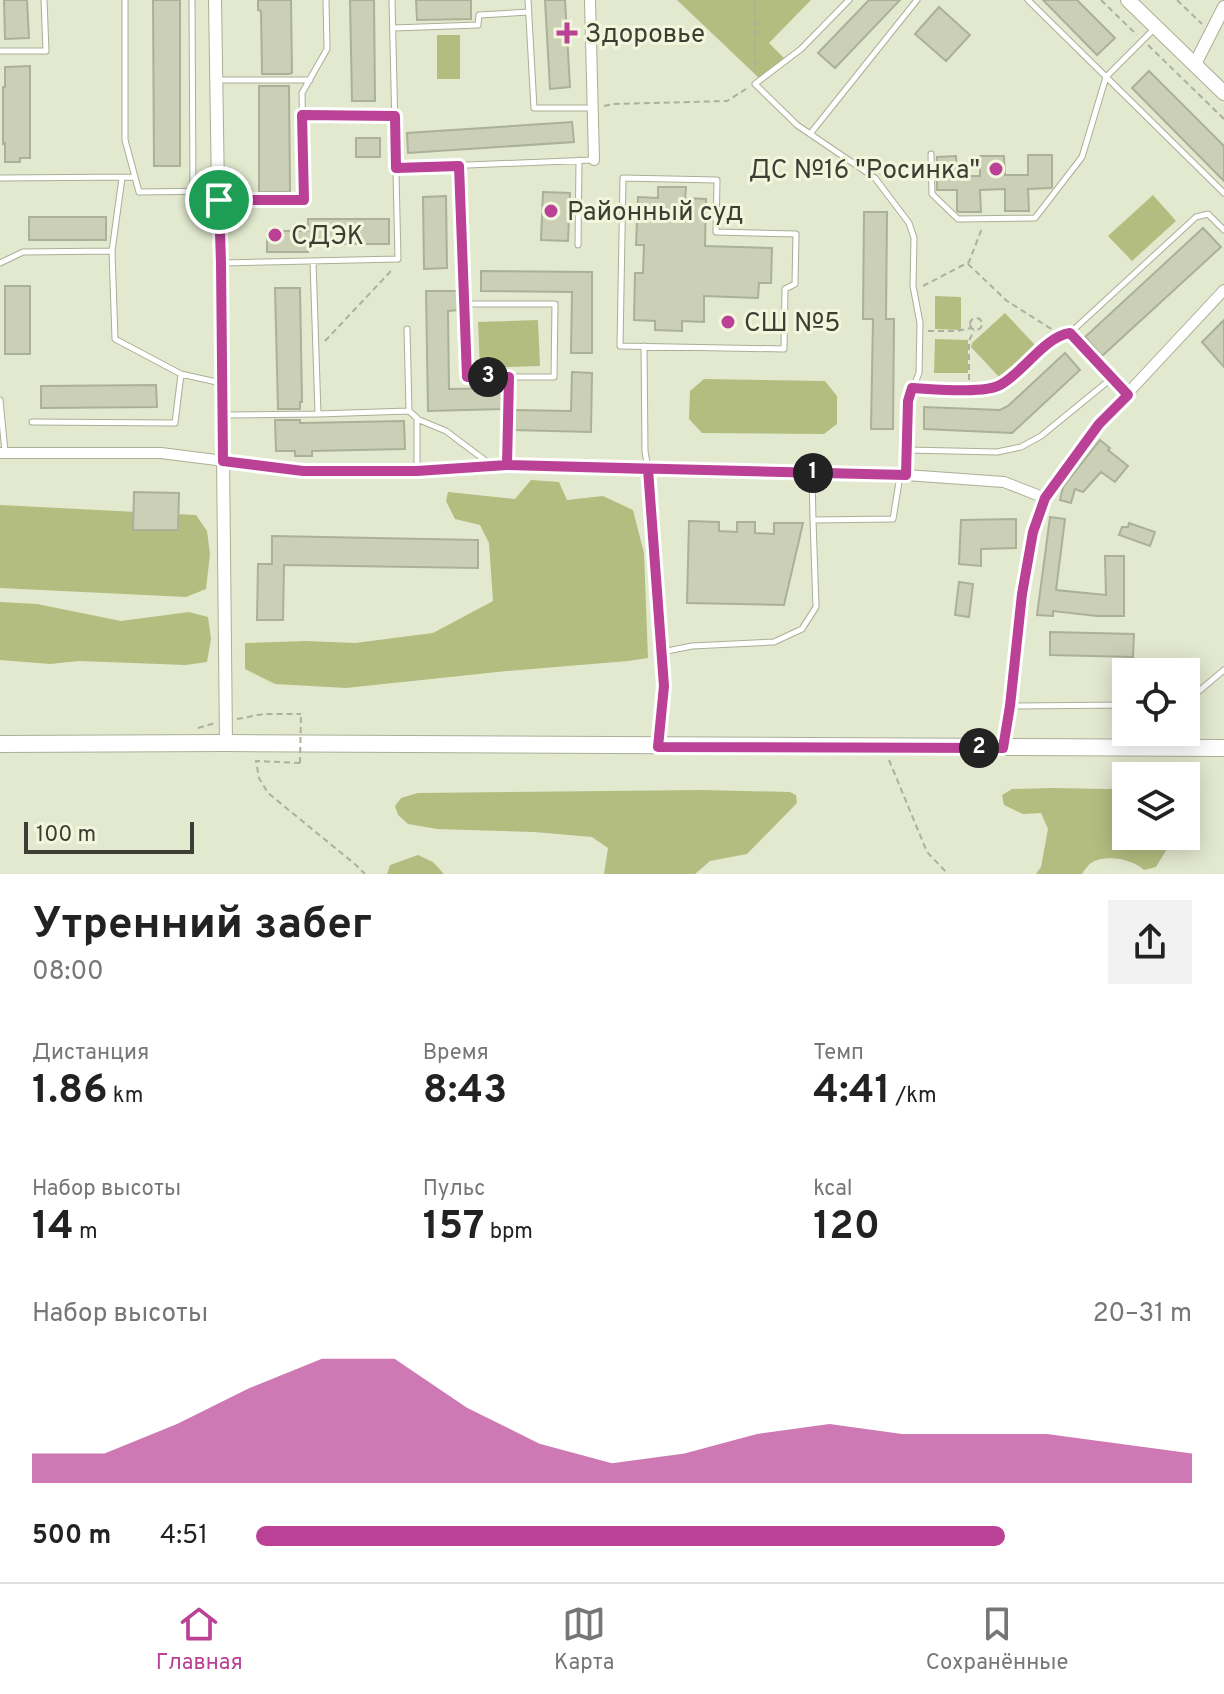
<!DOCTYPE html>
<html lang="ru">
<meta charset="utf-8">
<style>
:root{--surface:#fff;--page:#f2f2f2;--text:#222;--muted:#767676;--line:#e0e0e0;--accent:#ba4195}
body{margin:0;font-family:Overpass,sans-serif;background:var(--page);color:var(--text);height:100vh;display:flex;flex-direction:column;font-size:30px;white-space:nowrap}
*{box-sizing:border-box;margin:0}
p{font-size:26px;color:var(--muted)}
.icon{flex:none;width:44px;height:44px;fill:none;stroke:currentColor;stroke-width:2;stroke-linecap:round;stroke-linejoin:round}
.map{position:relative;height:874px;overflow:hidden}
.sheet{display:flex;flex-direction:column;background:var(--surface);flex:1}
.sheet>*{flex:none}
.fabs{position:absolute;left:1112px;top:658px;display:grid;gap:16px}
.fabs a{display:grid;place-items:center;width:88px;height:88px;border-radius:0px;background:var(--surface);box-shadow:0 4px 20px #0003;font-size:40px}
.scale{position:absolute;left:24px;bottom:20px;width:170px;box-sizing:border-box;padding-left:8px;border:4px solid #3c3e34;border-top:0;font-size:22px;line-height:28px;white-space:nowrap;color:#3c3e34;-webkit-text-stroke:6px #f1f6dc;paint-order:stroke}
.pin{position:absolute;display:grid;place-items:center;width:68px;height:68px;color:#fff;margin:-34px;border:4px solid #fff;border-radius:50%;box-shadow:0 2px 8px #0007}
.km{position:absolute;width:40px;height:40px;margin:-20px;border-radius:50%;background:#222;color:#fff;font-size:22px;line-height:40px;text-align:center}
.round{display:grid;place-items:center;flex:none;width:84px;height:84px;border-radius:0px;background:var(--page)}
.overview{display:flex;align-items:center;justify-content:space-between;height:136px;padding:0 32px}
h1{font-size:44px;font-weight:700;line-height:60px}
.stats{display:grid;grid-template-columns:repeat(3,1fr);gap:12px;height:136px;padding:8px 32px}
.stats div{display:grid;align-content:center}
.stats b{font-size:40px;font-weight:700}
.stats small{font-size:22px;font-weight:400}
.stats p{font-size:22px}
.chart{height:224px;padding:16px 32px}
.chart p{display:flex;justify-content:space-between}
.chart svg{width:100%;height:144px;margin-top:8px;fill:var(--accent);opacity:.7}
ul{padding:0 32px;list-style:none;font-size:26px}
li{display:grid;grid-template-columns:128px 96px 1fr;align-items:center;height:60px}
li i{height:20px;border-radius:10px;background:var(--accent)}
.menu{display:flex;justify-content:space-around;align-items:center;height:112px;border-top:2px solid var(--line);background:var(--surface);font-size:22px;color:var(--muted)}
.menu a{display:grid;justify-items:center;gap:4px}
.menu .selected{color:var(--accent)}
.map>svg:first-child{display:block}
.green{fill:#b3bd80}
.building{fill:#cacfb6;stroke:#abb098;stroke-width:2}
.lines{fill:none;stroke-linecap:round;stroke-linejoin:round}
.service-casing{stroke:#aaaf96;stroke-width:7}
.minor-casing{stroke:#aaaf96;stroke-width:12}
.tertiary-casing{stroke:#aaaf96;stroke-width:14}
.secondary-casing{stroke:#aaaf96;stroke-width:16}
.primary-casing{stroke:#aaaf96;stroke-width:18}
.path{stroke:#acb09c;stroke-width:2;stroke-dasharray:6 4;stroke-linecap:butt}
.service{stroke:#fff;stroke-width:5}
.minor{stroke:#fff;stroke-width:10}
.tertiary{stroke:#fff;stroke-width:12}
.secondary{stroke:#fff;stroke-width:14}
.primary{stroke:#fff;stroke-width:16}
.path-bridge{stroke:#acb09c;stroke-width:2;stroke-dasharray:6 4;stroke-linecap:butt}
.route-casing{stroke:#fff;stroke-width:16}
.route{stroke:#ba4195;stroke-width:10}
.poi-dot{fill:#ba4195;stroke:#f1f6dc;stroke-width:3}
.labels{text-anchor:middle;stroke-width:6;stroke-linejoin:round;paint-order:stroke}
.poi-label{font-size:26px;fill:#3c3e34;stroke:#f1f6dc;text-anchor:start}
</style>
<div class="map">
<svg width="1224" height="874" viewBox="0 0 1224 874">
<rect width="100%" height="100%" fill="#e3e9cf"/>
<path class="green" d="M677 0H811L769 43 784 58 759 78Z
M437 35H460V79H437Z
M1153 195 1176 221 1132 261 1108 236Z
M935 296 961 297V330L935 329Z
M1005 313 1035 345 1000 378 971 347 972 343Z
M538 320 540 366 480 368 478 322Z
M935 339 968 340V373H934Z
M704 379 825 381 837 396V424L824 434 702 433 689 419 690 391Z
M531 480 559 482 567 500 603 496 633 510 644 553 648 658 628 661 507 671 346 688 275 684 245 669V643L305 641 355 643 433 633 493 601 489 543 480 525 455 519 446 501 448 492 515 499Z
M0 505 196 515 207 531 210 554 206 589 186 597 0 588Z
M0 602 37 604 121 621 189 612 208 617 211 639 207 662 186 665 79 661 50 664 0 660Z
M1053 788 1107 789 1126 788V836H1175L1156 867 1144 870C1131 859 1107 854 1091 863 1089 864 1083 872 1082 874H1036L1041 867 1048 829 1041 813 1023 814 1004 805 1002 795 1012 789Z
M703 790 790 792 796 795 797 803 747 854 710 861 695 874H604L608 848 592 837 534 832 437 829 408 824 398 815 395 806 401 798 418 793Z
M418 855 433 862 444 874H387L390 865Z"/>
<path class="building" d="M4 0H27L29 38 5 39Z
M153 0H180V166H154Z
M258 0H291L292 73 289 74H262L261 11 258 10Z
M350 0H374L375 101H352Z
M416 0H471V19L417 20Z
M545 0H565L570 87 550 89Z
M869 0H900L835 68 818 53Z
M1043 0H1077L1115 38 1097 55Z
M939 7 970 35 946 61 915 34Z
M30 66V158H20V162H5V143L3 144V87H5V67Z
M1149 71 1224 146V181L1132 88Z
M259 86H289L290 192H259Z
M572 122 574 142 408 153 407 133Z
M356 138H380V157H356Z
M1028 155H1052V187L1051 188 1028 189 1029 211H1005V189L980 190 981 212H959L957 211V190H937V157L956 156 957 176H980V156H1004L1005 175H1028Z
M658 187H686L685 198 706 199 705 246 772 248 771 283H759L758 298 704 296V322L682 321V331L655 330V321L634 320 635 273H643L644 245H636L638 197 658 198Z
M543 192 570 193 568 241 541 240Z
M446 196 447 268 424 269 423 197Z
M864 212H887L886 319H894L893 429H871L873 319H863Z
M29 217H106V240H29Z
M308 219H389V244H308V252H267V231H308Z
M1203 228 1221 247 1102 356 1085 337Z
M481 271 592 272V353H571L572 292 481 291Z
M5 286H30V354H5Z
M275 288H300L302 402H300V409H278Z
M426 291H457L458 310 448 311 449 389 502 388 503 409 428 411Z
M1224 320V367L1202 342Z
M1065 353 1080 370 1012 433 924 429V407L1000 410 1008 406Z
M572 372 592 373 591 432 513 430 514 410 571 411Z
M156 385 157 407 41 408V386Z
M275 420H300V423L404 421 405 449 312 451V456H295V451H276Z
M1100 440 1110 448 1108 450 1128 466 1115 482 1101 472 1083 492 1075 489 1071 503 1060 500 1063 487Z
M134 492 179 493 178 530H133Z
M1050 517 1065 519 1056 590 1106 595 1105 556H1124V616H1097L1053 611V616L1037 615Z
M1016 519V548L981 549V566L959 564 961 520Z
M689 521 719 522V531L737 532V522H755V533L774 534V523H803L784 605 687 603Z
M1129 523 1155 532 1150 546 1119 535 1122 527H1128Z
M272 536 478 540V568L284 565 283 620H257L258 564H272Z
M959 582 973 584 969 617 955 615Z
M1050 632 1134 634 1133 657 1050 655Z"/>
<g class="lines">
<defs>
<path id="service" d="M125 0V140L139 192 216 191
M192 0 193 191
M528 0 534 108H591
M849 0 801 49 755 84 797 125 875 178 909 223 914 238 913 286 920 323 919 373 908 401 906 475
M1028 0 1224 193
M393 28 478 25 479 15 529 12
M0 51H46L44 0
M217 80H310
M302 115 395 116
M810 134 917 0
M931 154 932 194 958 219 1035 218 1082 157 1106 77 1155 28
M459 166 467 377H554L555 304H464
M396 168 593 160
M0 178 135 177
M623 178 717 180 716 232 796 234 795 284 785 289 784 349 620 346Z
M219 200H304L302 93 327 49 326 0
M578 245 579 160
M112 251 122 178
M313 261 318 414 409 411 417 418V470
M0 263 23 252 112 251 115 339 181 374 221 383
M222 263 398 259 392 0
M407 329 409 411
M644 346 645 451 648 469 664 686 658 742
M913 388C933 389 978 393 995 387 1023 377 1041 338 1070 333
M1128 395 1070 333 1196 217 1208 214 1224 230
M0 400 5 452
M224 415 318 414
M417 419 446 431 490 464
M32 422 175 423 181 374
M907 450 997 452 1021 447 1041 436 1112 378
M507 464 509 377
M812 474 813 520 893 519 900 476
M662 652 692 646 774 642 802 629 816 607 813 520
M1186 702 1224 670
M1010 706 1126 705"/>
<path id="minor" d="M590 0 594 160
M0 453H161L303 471H417L507 465 906 475 1004 482 1045 498
M1003 748 1022 594 1033 532 1045 498 1099 424 1224 290"/>
<path id="tertiary" d="M215 0 218 191 221 263 226 743
M1195 64 1224 7"/>
<path id="secondary" d="M1128 0 1224 93"/>
<path id="primary" d="M0 744 226 743 1224 748"/>
</defs>
<use href="#service" class="service-casing"/>
<use href="#minor" class="minor-casing"/>
<use href="#tertiary" class="tertiary-casing"/>
<use href="#secondary" class="secondary-casing"/>
<use href="#primary" class="primary-casing"/>
<path class="path" d="M755 0V72
M1101 0 1137 35
M1177 0 1202 24
M1148 45 1224 119
M604 106 613 104 727 101 746 89
M968 264 1007 301 1053 330
M923 286 969 262 982 228
M970 324a6 6 0 1 1 12 0a6 6 0 1 1-12 0Z
M928 331H957L971 328
M325 341 390 272V269
M969 380V341L974 330
M237 719 264 714H301
M198 728 215 723
M889 760 927 852 948 874
M300 763 256 761 259 778 268 793 356 865 365 874"/>
<use href="#service" class="service"/>
<use href="#minor" class="minor"/>
<use href="#tertiary" class="tertiary"/>
<use href="#secondary" class="secondary"/>
<use href="#primary" class="primary"/>
<path class="path-bridge" d="M300 763 301 714"/>
</g>
<g class="lines">
<defs>
<path id="route" d="M219 200 221 263 223 461 303 471H417L507 465 906 475 908 401 912 388C933 389 983 394 1000 385 1024 372 1044 337 1070 333L1128 395 1099 424 1045 498 1033 532 1022 594 1010 706 1003 748 658 747 664 686 648 469 507 465 509 377H467L459 166 396 168 395 116 302 115 304 200H219"/>
</defs>
<use href="#route" class="route-casing"/>
<use href="#route" class="route"/>
</g>
<g class="poi-dot">
<path d="M563 21h8v8h8v8h-8v8h-8v-8h-8v-8h8z"/>
<circle cx="996" cy="169" r="8"/>
<circle cx="551" cy="211" r="8"/>
<circle cx="275" cy="235" r="8"/>
<circle cx="728" cy="322" r="8"/>
</g>
<g class="labels">
<g class="poi-label">
<text x="585" y="42">Здоровье</text>
<text x="980" y="178" text-anchor="end">ДС №16 "Росинка"</text>
<text x="567" y="220">Районный суд</text>
<text x="291" y="244">СДЭК</text>
<text x="744" y="331">СШ №5</text>
</g>
</g>
</svg>
<div class="fabs">
<a><svg class="icon" aria-label="locate" viewBox="0 0 24 24"><circle cx="12" cy="12" r="6"/><path d="M12 2v4M12 18v4M2 12h4M18 12h4"/></svg></a>
<a><svg class="icon" aria-label="layers" viewBox="0 0 24 24"><path d="M12 4l9 5-9 5-9-5zM3 14l9 5 9-5"/></svg></a>
</div>
<div class="scale">100 m</div>
<div class="pin" style="left:219px;top:200px;background:#1e9e55"><svg class="icon" aria-label="arrive" viewBox="0 0 24 24"><path d="M6 21V4h12l-3 4 3 4H6"/></svg></div>
<b class="km" style="left:813px;top:473px">1</b>
<b class="km" style="left:979px;top:748px">2</b>
<b class="km" style="left:488px;top:377px">3</b>
</div>
<section class="sheet">
<div class="overview"><div><h1>Утренний забег</h1><p>08:00</p></div><a class="round"><svg class="icon" aria-label="share" viewBox="0 0 24 24"><path d="M12 15V3M7 8l5-5 5 5M5 13v7h14v-7"/></svg></a></div>
<div class="stats">
<div><p>Дистанция</p><b>1.86<small> km</small></b></div>
<div><p>Время</p><b>8:43</b></div>
<div><p>Темп</p><b>4:41<small> /km</small></b></div>
</div>
<div class="stats">
<div><p>Набор высоты</p><b>14<small> m</small></b></div>
<div><p>Пульс</p><b>157<small> bpm</small></b></div>
<div><p>kcal</p><b>120</b></div>
</div>
<div class="chart"><p><span>Набор высоты</span>20–31 m</p>
<svg viewBox="0 0 160 44" preserveAspectRatio="none"><path d="M0 44V35L10 35L20 26L30 15L40 6L50 6L60 21L70 32L80 38L90 35L100 29L110 26L120 29L130 29L140 29L150 32L160 35V44z"/></svg>
</div>
<ul>
<li><b>500 m</b>4:51<i style="width:80%"></i></li>
</ul>
</section>
<nav class="menu">
<a class="selected"><svg class="icon" aria-label="home" viewBox="0 0 24 24"><path d="M3 11l9-7 9 7M6 9v11h12V9"/></svg>Главная</a>
<a><svg class="icon" aria-label="map" viewBox="0 0 24 24"><path d="M3 6l6-2 6 2 6-2v14l-6 2-6-2-6 2zM9 4v14M15 6v14"/></svg>Карта</a>
<a><svg class="icon" aria-label="saved" viewBox="0 0 24 24"><path d="M7 4h10v16l-5-4-5 4z"/></svg>Сохранённые</a>
</nav>
